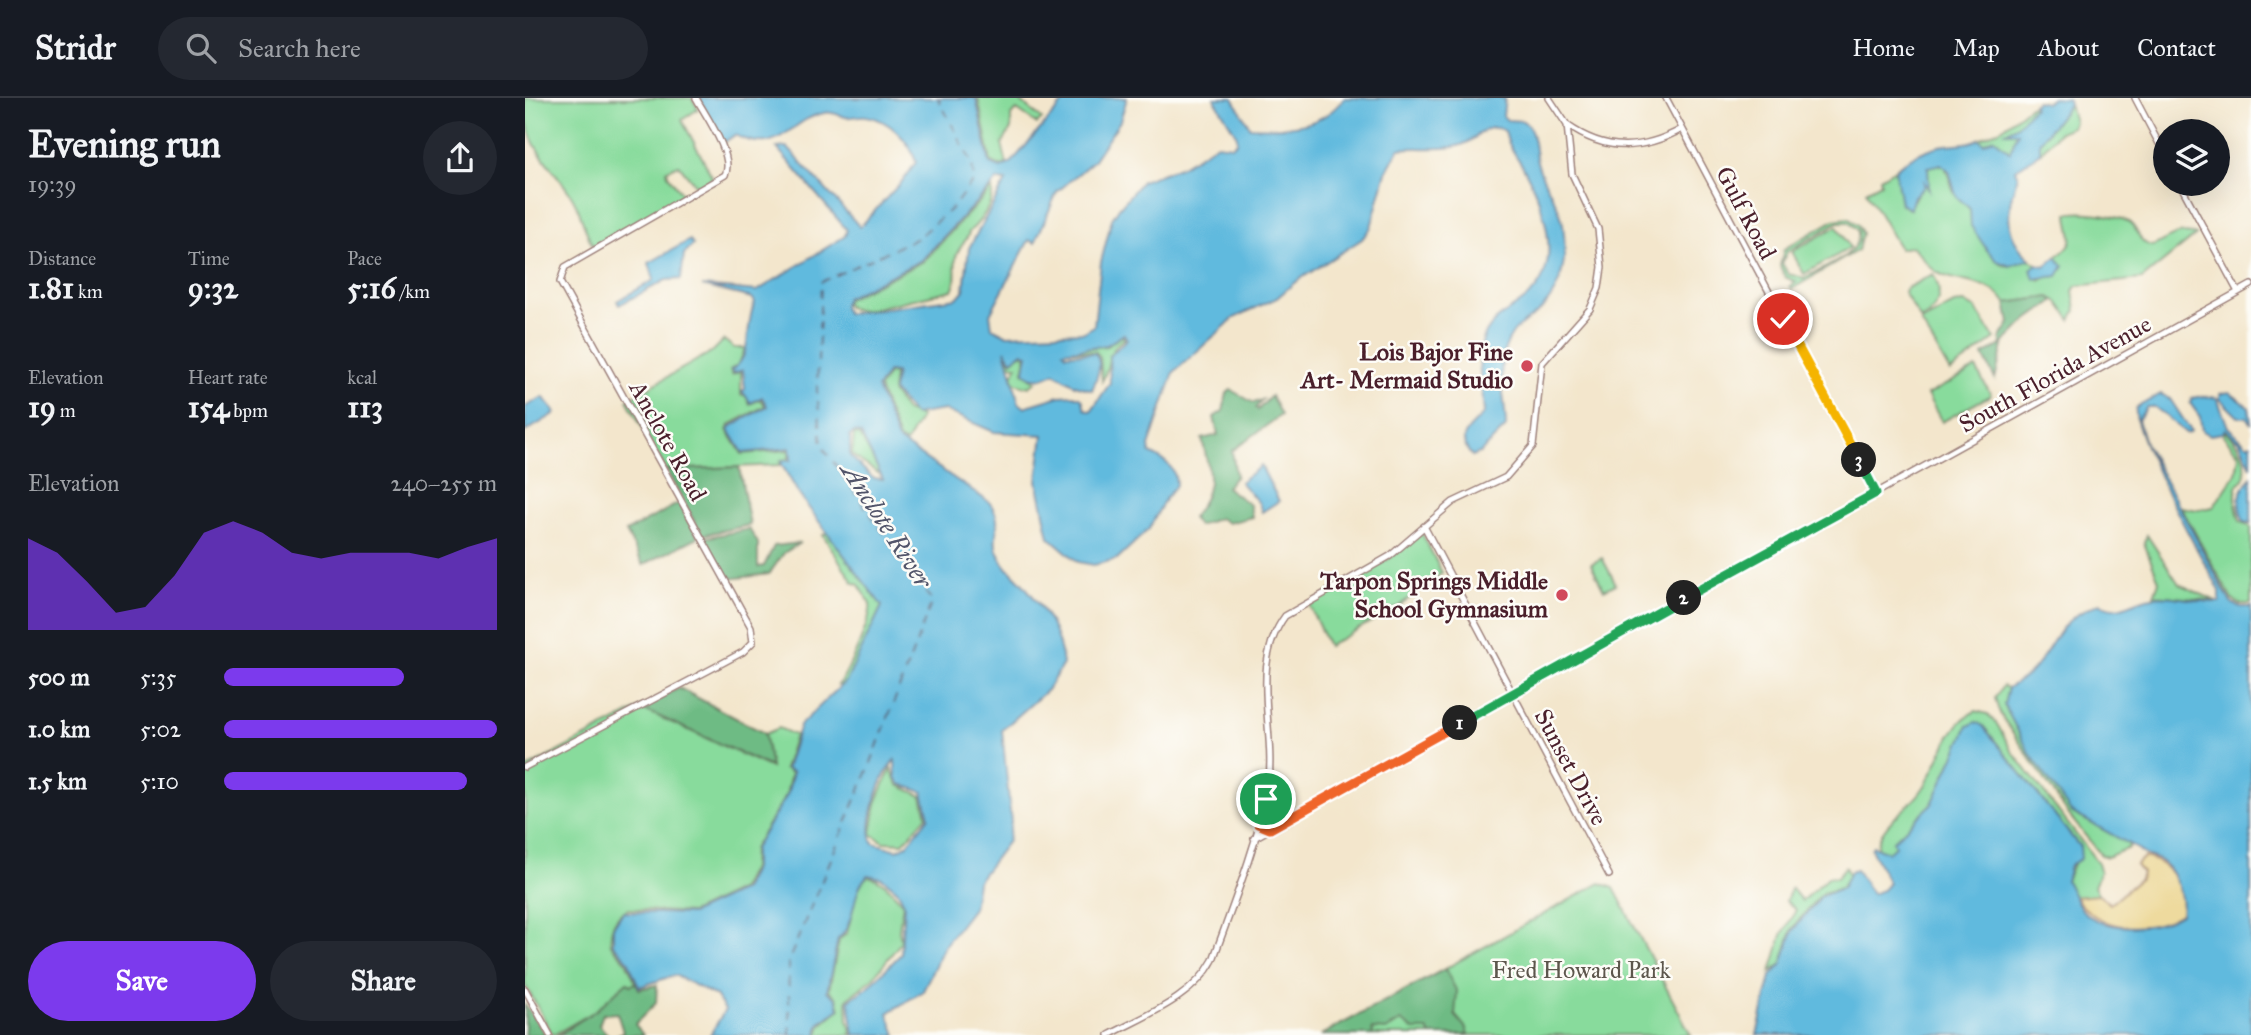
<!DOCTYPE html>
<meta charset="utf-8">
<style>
:root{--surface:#171b24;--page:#242831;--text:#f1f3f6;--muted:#9ea1a6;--line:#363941;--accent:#7c3aed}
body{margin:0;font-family:"IM FELL Great Primer",serif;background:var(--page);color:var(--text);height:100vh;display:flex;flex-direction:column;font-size:26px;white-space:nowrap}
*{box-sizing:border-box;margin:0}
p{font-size:23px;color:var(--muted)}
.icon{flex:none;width:38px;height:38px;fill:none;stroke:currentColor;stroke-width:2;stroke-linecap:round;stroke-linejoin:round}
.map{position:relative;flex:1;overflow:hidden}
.details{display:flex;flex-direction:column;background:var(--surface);width:525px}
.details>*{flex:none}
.fabs{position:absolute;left:1628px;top:21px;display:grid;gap:14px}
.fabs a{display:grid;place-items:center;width:77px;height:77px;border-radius:50%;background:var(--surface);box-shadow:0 7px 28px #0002;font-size:35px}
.pin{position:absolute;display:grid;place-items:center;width:60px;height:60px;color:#fff;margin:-30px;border:4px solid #fff;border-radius:50%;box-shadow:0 2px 7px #0007}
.km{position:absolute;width:35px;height:35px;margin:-18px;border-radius:50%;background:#222;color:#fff;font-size:19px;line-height:35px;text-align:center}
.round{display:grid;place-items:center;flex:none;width:74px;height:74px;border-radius:37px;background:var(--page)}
.summary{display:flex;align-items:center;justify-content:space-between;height:119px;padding:0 28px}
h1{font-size:38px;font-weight:700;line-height:52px}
.figures{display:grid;grid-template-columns:repeat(3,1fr);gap:10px;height:119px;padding:7px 28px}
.figures div{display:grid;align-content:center}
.figures b{font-size:30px;font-weight:700}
.figures small{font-size:19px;font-weight:400}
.figures p{font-size:19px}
.chart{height:196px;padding:14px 28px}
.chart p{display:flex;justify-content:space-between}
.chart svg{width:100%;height:126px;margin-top:7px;fill:var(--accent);opacity:.7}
.primary-button{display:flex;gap:14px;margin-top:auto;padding:14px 28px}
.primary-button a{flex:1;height:80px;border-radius:42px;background:var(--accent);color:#fff;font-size:28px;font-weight:700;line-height:80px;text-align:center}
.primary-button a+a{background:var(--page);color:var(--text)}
ul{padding:0 28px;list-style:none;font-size:23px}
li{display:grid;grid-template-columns:112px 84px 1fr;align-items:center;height:52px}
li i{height:18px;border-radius:9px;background:var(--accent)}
header{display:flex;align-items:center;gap:42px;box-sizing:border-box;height:98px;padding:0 35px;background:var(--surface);border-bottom:2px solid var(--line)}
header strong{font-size:33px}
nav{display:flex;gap:38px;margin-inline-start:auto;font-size:24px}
.search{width:490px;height:63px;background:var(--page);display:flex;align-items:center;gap:18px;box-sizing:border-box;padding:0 24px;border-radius:38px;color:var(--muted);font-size:26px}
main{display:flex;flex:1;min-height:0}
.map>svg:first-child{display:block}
.green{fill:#88db9c;stroke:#697d64;stroke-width:2;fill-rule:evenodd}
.forest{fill:#6ebb84;stroke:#5c6d58;stroke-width:2}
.sand{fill:#eeda9e;stroke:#9c7c64;stroke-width:2}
.water{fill:#60bade;stroke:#556c84;stroke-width:2;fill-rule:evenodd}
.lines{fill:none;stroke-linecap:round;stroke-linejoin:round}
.ferry{stroke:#52556a;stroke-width:2;stroke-dasharray:9 7;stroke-linecap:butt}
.secondary-casing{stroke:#9e827c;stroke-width:8}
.secondary{stroke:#fff;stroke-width:5}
.split-1-casing{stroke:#fff;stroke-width:14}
.split-2-casing{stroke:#fff;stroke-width:14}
.split-3-casing{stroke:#fff;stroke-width:14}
.split-4-casing{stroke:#fff;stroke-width:14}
.split-1{stroke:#f0652b;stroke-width:9}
.split-2{stroke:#22a559;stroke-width:9}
.split-3{stroke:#22a559;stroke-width:9}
.split-4{stroke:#f5b400;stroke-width:9}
.poi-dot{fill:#d1495b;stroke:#fdfcf7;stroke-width:2.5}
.labels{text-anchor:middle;stroke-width:5;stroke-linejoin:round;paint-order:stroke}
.street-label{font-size:24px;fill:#4a1f2b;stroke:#fdfcf7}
.poi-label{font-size:24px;font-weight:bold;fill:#4a1f2b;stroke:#fdfcf7;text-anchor:end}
.park-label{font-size:24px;fill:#5d574d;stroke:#fdfcf7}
.water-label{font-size:26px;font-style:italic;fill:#52556a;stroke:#fdfcf7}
</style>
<header>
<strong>Stridr</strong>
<div class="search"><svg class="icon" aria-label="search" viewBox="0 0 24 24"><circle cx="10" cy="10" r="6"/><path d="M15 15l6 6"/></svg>Search here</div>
<nav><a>Home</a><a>Map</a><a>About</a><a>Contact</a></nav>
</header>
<main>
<section class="details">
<div class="summary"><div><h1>Evening run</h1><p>19:39</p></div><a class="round"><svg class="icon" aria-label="share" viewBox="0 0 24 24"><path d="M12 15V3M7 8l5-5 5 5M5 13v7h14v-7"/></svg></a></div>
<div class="figures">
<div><p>Distance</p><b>1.81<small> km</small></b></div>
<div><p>Time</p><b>9:32</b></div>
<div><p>Pace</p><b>5:16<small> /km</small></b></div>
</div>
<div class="figures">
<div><p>Elevation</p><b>19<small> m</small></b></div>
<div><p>Heart rate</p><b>154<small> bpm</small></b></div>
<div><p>kcal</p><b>113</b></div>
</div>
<div class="chart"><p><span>Elevation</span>240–255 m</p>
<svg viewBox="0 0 160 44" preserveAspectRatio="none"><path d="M0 44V12L10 17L20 27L30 38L40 36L50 25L60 10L70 6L80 10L90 17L100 19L110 17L120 17L130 17L140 19L150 15L160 12V44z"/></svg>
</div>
<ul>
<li><b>500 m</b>5:35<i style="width:66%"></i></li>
<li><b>1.0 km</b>5:02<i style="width:100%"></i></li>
<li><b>1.5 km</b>5:10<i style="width:89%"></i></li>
</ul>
<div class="primary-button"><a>Save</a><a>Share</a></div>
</section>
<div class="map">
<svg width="1726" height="937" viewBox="0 0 1726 937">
<rect width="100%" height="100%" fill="#fdfcf7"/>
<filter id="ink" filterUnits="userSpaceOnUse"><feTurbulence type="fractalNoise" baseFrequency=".0143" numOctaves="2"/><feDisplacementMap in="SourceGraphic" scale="14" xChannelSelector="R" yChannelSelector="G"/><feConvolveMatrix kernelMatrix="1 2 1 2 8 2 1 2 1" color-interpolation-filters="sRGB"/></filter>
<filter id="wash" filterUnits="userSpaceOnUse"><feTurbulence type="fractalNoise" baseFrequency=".00686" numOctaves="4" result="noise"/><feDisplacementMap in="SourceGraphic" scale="28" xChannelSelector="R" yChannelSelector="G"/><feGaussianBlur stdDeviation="1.57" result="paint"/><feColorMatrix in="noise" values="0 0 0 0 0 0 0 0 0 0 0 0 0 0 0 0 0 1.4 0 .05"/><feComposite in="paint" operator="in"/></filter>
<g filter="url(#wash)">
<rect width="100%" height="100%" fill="#f3e6cc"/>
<path class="green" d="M0 0H167L173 11 157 22 188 80 172 89 154 67 142 72 143 77 158 97 68 148C59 132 56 112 46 97 21 58 0 52 0 0Z
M453 0H495L496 4 517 21 512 26 492 12 486 17V31L477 46 482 66 476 68 466 64Z
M1508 6 1509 9 1493 27 1482 34H1493L1485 54 1469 40 1459 45 1454 41 1478 30Z
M1544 7 1549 23 1547 29 1534 34 1515 55V43Z
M1412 66 1420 68 1429 94 1445 111 1462 152 1478 167 1485 168 1505 161 1512 166 1510 169 1515 183 1523 179 1533 162 1531 159C1556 141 1544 139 1543 116 1554 112 1595 117 1605 125 1615 133 1612 145 1628 148 1642 141 1654 131 1671 137L1617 181 1551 188 1548 193 1551 212 1546 222 1533 204 1525 199 1481 205C1467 182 1436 186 1415 176 1404 171 1396 157 1387 148L1375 151 1341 93 1356 85 1355 80 1372 70 1376 106 1384 111 1399 82 1403 86V68Z
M467 90C469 106 456 123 444 134 442 144 433 149 431 159 429 171 433 182 427 192L338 213 324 210 320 206 322 201 399 163Z
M1323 120 1333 127 1337 135 1333 152 1267 191 1265 188 1271 184 1260 179 1255 168 1259 151 1309 122ZM1313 124H1323L1332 131C1341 155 1297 171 1279 180L1263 176 1257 165 1262 154Z
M1312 128 1325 150 1279 176 1267 154Z
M1408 176C1419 195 1414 211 1396 222L1379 195 1380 191Z
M1439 205 1450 210 1470 241 1425 274 1396 224 1429 206Z
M596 238 600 240C578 255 588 264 577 283L575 259 571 254 543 252 582 248Z
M199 242 209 250H220L214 266 205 272 207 277 216 273V297H220L225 306 236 301 240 308 206 326 202 332 217 356 264 352V361L256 362 255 367 141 372 102 302 188 253Z
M480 254 486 263 498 255 501 258 498 274 511 284 504 289 490 285 487 278 492 268 484 267Z
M1451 270 1466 297 1417 324 1402 297Z
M364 275 369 276 367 294 381 313 396 319 381 345 374 341 354 290Z
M1700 333C1712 343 1726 364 1718 381 1714 388 1714 383 1712 390 1709 401 1712 413 1715 423L1726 429V506H1715L1707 502 1656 409 1673 412 1688 409 1711 376 1714 357 1698 337Z
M329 336 335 337 357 378 327 357Z
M896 433 917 475 874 508 803 548 784 507 865 460Z
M302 435 357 508 322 582 316 588 313 587C322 576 348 519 345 506 343 500 337 492 334 487L328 484 298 437Z
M1622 437 1654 486 1691 503 1629 497 1634 483 1619 445Z
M1077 460 1091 486 1079 492 1066 466Z
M1478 588 1483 590 1479 607 1546 714 1603 745 1604 750 1582 759 1576 757 1543 716 1474 614 1470 600Z
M115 610 246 670 237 637 254 630 270 637 259 671 266 675 261 697 228 751 227 770 216 791 166 815 103 811C89 817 84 833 86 847L101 863 111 885 106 887 101 885 70 913 28 937 0 887V671Z
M1451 613 1462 616 1472 626 1487 653 1573 765 1575 773 1569 789 1574 797 1549 799 1541 783 1555 749 1458 628H1443L1407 706 1368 743 1370 748 1363 755 1352 750C1355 724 1384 712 1397 692 1414 669 1422 625 1451 613Z
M366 670 373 687 397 698 402 718 378 745 359 744 346 736 351 705Z
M1320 769 1324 777 1316 790 1298 795 1288 805 1267 831 1257 866 1246 874 1257 837 1271 812 1261 803 1266 790 1277 803 1303 779 1312 780Z
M343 778C361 783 366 793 378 805L374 832 376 844 347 881 322 901 323 922 327 937H293L296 927 315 911 312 900 304 892 314 842 322 835 334 787Z
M1075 785 1089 790 1166 937H800Z"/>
<path class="forest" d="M1524 199 1529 202C1522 210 1514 213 1505 220 1495 227 1489 237 1479 244L1470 281 1458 257 1477 247 1475 241 1485 225 1481 205Z
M706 292 729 305 737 302 731 310 733 312 746 298 756 317 707 353 711 378 701 389 725 407 727 419 703 425 694 420 673 428 667 420C691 390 685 376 677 341L693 337 689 319 698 313 702 295Z
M214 369 225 427 177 437 141 372Z
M154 405 173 439 118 467 101 434Z
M224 431 233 445V469L239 468 249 448 275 445 259 455 244 476 204 481 179 440Z
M154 590 239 635 246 669 115 610Z
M920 871 932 894 930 917 941 930 943 937H906L903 932H889L876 923 861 932 847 931 848 937H796Z
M102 884 106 887 111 885 114 891 132 887 131 905 110 926 118 937H92L98 934 92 915 78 916 74 927 83 937H33L70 913Z
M0 907 21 937H0Z"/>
<path class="sand" d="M1619 759C1646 765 1661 789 1656 816 1621 838 1573 832 1550 799L1574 797 1585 806 1615 781 1617 775 1611 767Z"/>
<path class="water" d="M174 0H451L465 66 476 70 486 65 542 0H602L595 23 568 63 532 94 513 138 510 145 504 142 465 216 467 230 481 237 559 234 569 228 576 164 587 121 594 110 617 83 657 68 692 46 707 48 712 43V38L689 0H708L725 29C761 31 797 30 819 0H980L978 18 982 22 998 23C1012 33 1008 53 1013 67 1019 88 1034 103 1038 126 1042 158 1040 186 1017 211 1009 219 996 225 988 235 967 264 981 297 981 329L955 355 947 358C928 336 947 331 959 315 958 294 951 265 957 245 967 206 1018 212 1023 159 1026 127 1012 94 997 67 990 56 982 46 980 33 962 23 956 38 941 45 922 54 894 48 874 51L861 74 846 129 837 141 769 185 752 200 709 220 649 274 624 348 625 355C640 362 651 369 651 387L640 401 624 431 592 461 569 467 553 464 524 439 512 383 518 337 469 334 419 312 389 317 368 293 371 275 363 274 352 290 373 342 464 404C481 426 465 437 473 455 478 467 488 476 497 485 518 509 534 532 538 566L522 592 477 632 486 724 483 743 452 784 448 810 419 848 398 893 363 915 371 937H329L324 902 343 889 376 856 379 805 372 792 357 780 343 777C325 794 332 826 313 841L302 893 311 900 314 911 294 926 292 937H185L200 912 191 898 150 877 114 889 103 862 88 846V829L98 814 166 816 218 792 229 770V751L262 697 268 674 261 671 275 627 322 582 357 508 275 398 257 367 256 363 266 362 265 350 218 355 204 332 207 328 242 308 237 299 226 305 217 293 220 291 218 272 208 275 206 272C229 260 219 226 230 204L227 200 177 188 232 193 320 138 322 132 252 50 262 49 335 129 381 79 391 64C385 43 364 21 341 18 334 17 327 20 320 19 313 17 306 13 299 15 263 22 256 60 210 37L198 45ZM472 82 481 83 444 150 439 192 432 200 322 216 318 209 321 200 397 162ZM599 236 602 241 584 258 585 285 566 313 560 311 557 300 549 297 535 298 499 309 494 305 480 252 487 262 498 254 503 257 499 274C509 285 518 280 530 275L550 287 567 292C571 281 579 266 570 255L541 256 539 253 582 247ZM329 334 336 336 358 381 348 380 325 358V338ZM370 662 371 679 375 686 398 694 404 719 382 747 372 752 348 745C339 727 356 675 370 662Z
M1527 0 1543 1 1544 7 1515 43V55L1490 72 1493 78C1481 109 1478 138 1505 161L1485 168 1472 163 1462 152 1446 128 1445 111 1431 98 1424 73 1416 66 1403 69 1404 92 1399 84V89L1389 98 1385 111 1376 106 1370 72C1382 60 1404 49 1421 47 1433 45 1443 47 1454 41L1459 45 1469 40 1485 54 1493 34H1481L1493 27 1509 9 1508 6 1512 3 1520 5Z
M165 142 168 147 159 156 156 181 141 182 94 207 92 203 129 182 124 165Z
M1531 159 1539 168 1533 178 1509 181 1506 171 1512 166 1520 168Z
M1704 294 1724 309 1726 326 1721 319H1713L1695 301V296Z
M1636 296 1645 301 1666 333 1662 336 1630 309H1622L1613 322 1620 345 1706 505 1716 509H1726V937H1232L1246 878 1257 866 1268 832 1296 798 1317 790 1325 774 1331 772 1347 796 1358 792 1364 785 1346 751 1348 748 1363 754 1370 748 1368 743 1407 706 1443 628 1451 624 1458 628 1555 749 1556 761 1545 767 1541 783C1547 793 1552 808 1561 816 1586 834 1631 832 1656 816 1659 799 1651 775 1637 764 1628 757 1620 760 1613 751L1546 714 1504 654 1479 607 1483 590C1490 585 1500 580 1506 574 1535 542 1528 524 1575 505 1591 517 1606 504 1622 500 1644 494 1672 505 1695 504V493C1679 464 1606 336 1611 310Z
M1679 298 1692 300 1703 329 1721 346H1726V369L1715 344 1700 331 1697 335 1685 337 1677 333 1675 319 1665 305 1667 300Z
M18 299 31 315 0 334V309Z
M736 368 754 403 737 414 734 405 715 384Z
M1726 379V425L1719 424C1710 404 1714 395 1726 379Z"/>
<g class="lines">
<path class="ferry" d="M265 937 263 864 344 670 407 503 297 348 292 292 296 184 392 140 427 110 449 82 447 65 413 0"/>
</g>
</g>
<g filter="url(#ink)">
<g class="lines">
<defs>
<path id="secondary" d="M1141 0 1351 395
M1610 0 1640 57
M1042 27C1080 54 1117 53 1157 31
M1655 86 1713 194
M899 428 1084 777
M0 669 190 569 218 554 228 544 226 529 35 184 40 169 200 77C210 59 181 18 171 0
M729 740 1726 187
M0 891 25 937
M584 937C621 917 668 900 688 862 707 809 731 749 742 695 754 636 722 570 760 518L865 458 928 404 981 379 1008 348 1017 265 1065 211 1074 190 1077 169 1073 131 1047 76 1042 27 1024 0"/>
</defs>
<use href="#secondary" class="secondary-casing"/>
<use href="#secondary" class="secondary"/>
</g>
</g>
<g class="lines" filter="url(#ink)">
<defs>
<path id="split-1" d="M741 701 733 726 745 731 935 625"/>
<path id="split-2" d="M935 625 1159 500"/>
<path id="split-3" d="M1159 500 1351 395 1334 362"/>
<path id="split-4" d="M1258 221 1334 362"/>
</defs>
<use href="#split-1" class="split-1-casing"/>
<use href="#split-2" class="split-2-casing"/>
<use href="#split-3" class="split-3-casing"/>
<use href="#split-4" class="split-4-casing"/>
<use href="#split-1" class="split-1"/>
<use href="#split-2" class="split-2"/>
<use href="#split-3" class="split-3"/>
<use href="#split-4" class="split-4"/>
</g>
<g class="poi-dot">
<circle cx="1002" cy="268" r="7"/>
<circle cx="1037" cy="497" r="7"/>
</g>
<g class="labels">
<g class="street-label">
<text transform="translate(1221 115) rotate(62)" y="8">Gulf Road</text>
<text transform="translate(1530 276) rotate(-29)" y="8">South Florida Avenue</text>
<text transform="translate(143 343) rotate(61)" y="8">Anclote Road</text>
<text transform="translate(1046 669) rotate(62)" y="8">Sunset Drive</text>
</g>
<g class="poi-label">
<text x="988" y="262">Lois Bajor Fine<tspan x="988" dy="28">Art- Mermaid Studio</tspan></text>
<text x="1023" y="491">Tarpon Springs Middle<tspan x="1023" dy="28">School Gymnasium</tspan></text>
</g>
<g class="park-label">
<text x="1056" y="880">Fred Howard Park</text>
</g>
<g class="water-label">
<text transform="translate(362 427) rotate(57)" y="9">Anclote River</text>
</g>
</g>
</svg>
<div class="fabs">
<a><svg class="icon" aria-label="layers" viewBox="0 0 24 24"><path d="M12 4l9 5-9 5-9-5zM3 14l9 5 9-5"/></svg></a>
</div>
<div class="pin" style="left:741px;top:701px;background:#1e9e55"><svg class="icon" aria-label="arrive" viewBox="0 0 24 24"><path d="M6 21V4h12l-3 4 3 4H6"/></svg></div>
<div class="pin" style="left:1258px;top:221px;background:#d93025"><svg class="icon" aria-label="check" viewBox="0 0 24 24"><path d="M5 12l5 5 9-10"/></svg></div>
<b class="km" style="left:935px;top:625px">1</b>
<b class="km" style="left:1159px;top:500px">2</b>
<b class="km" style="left:1334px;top:362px">3</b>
</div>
</main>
